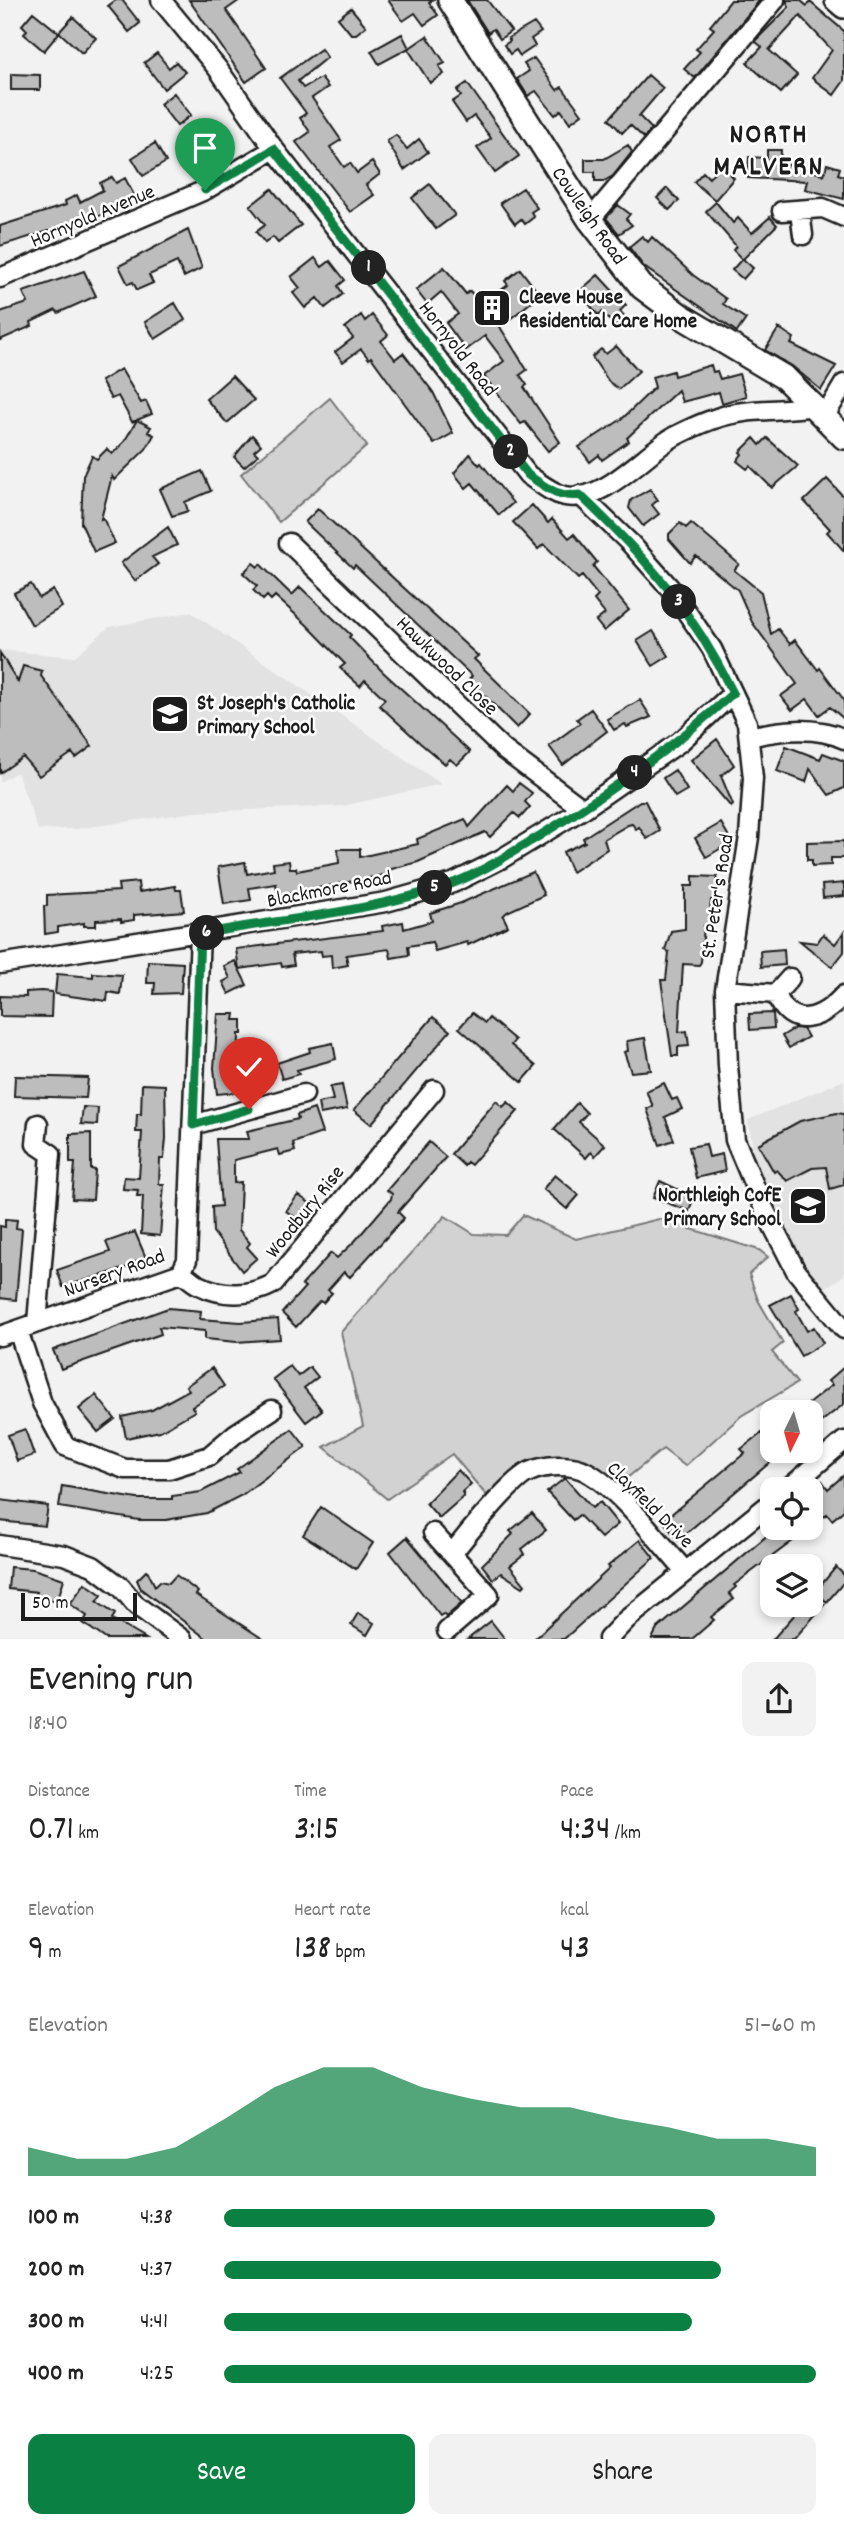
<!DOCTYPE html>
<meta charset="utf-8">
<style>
:root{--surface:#fff;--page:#f2f2f2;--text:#222;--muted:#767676;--accent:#0b8043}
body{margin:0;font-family:Dekko,sans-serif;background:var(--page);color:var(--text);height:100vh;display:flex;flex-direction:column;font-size:26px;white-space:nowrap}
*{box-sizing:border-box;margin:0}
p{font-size:23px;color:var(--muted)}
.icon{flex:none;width:38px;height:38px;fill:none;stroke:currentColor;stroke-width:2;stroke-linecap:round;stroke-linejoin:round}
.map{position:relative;height:1639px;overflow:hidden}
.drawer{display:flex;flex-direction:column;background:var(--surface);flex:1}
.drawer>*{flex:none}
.needle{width:46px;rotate:185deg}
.tools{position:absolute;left:760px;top:1400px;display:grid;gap:14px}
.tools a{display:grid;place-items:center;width:63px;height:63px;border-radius:14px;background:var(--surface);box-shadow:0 4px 10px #0003;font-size:35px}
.scale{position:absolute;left:21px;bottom:18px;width:116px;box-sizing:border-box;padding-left:7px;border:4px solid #1c1c1c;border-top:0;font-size:19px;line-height:24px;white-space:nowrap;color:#1c1c1c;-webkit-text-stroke:5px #fff;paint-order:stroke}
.pin{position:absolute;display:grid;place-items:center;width:60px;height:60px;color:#fff;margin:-72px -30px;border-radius:50% 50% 50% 0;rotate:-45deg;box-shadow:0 0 7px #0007}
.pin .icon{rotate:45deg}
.km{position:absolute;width:35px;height:35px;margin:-18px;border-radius:50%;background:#222;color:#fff;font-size:19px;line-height:35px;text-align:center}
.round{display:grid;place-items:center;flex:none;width:74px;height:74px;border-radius:14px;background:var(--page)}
.head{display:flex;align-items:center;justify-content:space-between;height:119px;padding:0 28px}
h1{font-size:38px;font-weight:600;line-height:52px}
.metrics{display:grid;grid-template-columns:repeat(3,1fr);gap:10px;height:119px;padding:7px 28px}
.metrics div{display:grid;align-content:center}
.metrics b{font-size:35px;font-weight:600}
.metrics small{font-size:19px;font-weight:400}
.metrics p{font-size:19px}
.chart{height:196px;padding:14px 28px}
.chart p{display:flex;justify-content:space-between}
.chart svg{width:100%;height:126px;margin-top:7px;fill:var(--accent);opacity:.7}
.button{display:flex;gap:14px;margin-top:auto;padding:14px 28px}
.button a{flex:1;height:80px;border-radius:14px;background:var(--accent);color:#fff;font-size:28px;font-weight:600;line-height:80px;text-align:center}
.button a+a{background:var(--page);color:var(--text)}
ul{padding:0 28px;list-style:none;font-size:23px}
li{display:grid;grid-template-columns:112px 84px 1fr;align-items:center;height:52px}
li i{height:18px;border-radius:9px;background:var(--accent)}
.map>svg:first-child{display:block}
.built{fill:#e2e2e2}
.green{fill:#d2d2d2;stroke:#777;stroke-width:2}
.building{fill:#bdbdbd;stroke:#1c1c1c;stroke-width:2}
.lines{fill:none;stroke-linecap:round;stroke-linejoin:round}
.minor-casing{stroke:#1c1c1c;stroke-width:23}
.major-casing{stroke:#1c1c1c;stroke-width:28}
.minor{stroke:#fff;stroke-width:18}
.major{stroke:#fff;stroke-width:23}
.route-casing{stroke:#fff;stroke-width:14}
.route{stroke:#0b8043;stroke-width:9}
.labels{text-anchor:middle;stroke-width:5;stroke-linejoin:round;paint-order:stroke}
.street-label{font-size:21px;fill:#1c1c1c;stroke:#fff}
.poi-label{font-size:21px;font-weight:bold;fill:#1c1c1c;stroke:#fff;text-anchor:start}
.district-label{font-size:28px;font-weight:bold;letter-spacing:2px;fill:#1c1c1c;stroke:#fff}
</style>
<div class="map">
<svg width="844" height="1639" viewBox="0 0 844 1639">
<rect width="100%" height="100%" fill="#f2f2f2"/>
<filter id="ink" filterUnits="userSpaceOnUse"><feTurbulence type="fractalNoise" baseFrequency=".0143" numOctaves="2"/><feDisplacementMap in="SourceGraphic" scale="14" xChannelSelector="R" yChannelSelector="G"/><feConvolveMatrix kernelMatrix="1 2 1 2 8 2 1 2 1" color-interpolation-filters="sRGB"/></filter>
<g filter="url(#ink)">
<path class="built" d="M191 612 441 784 343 806 196 812 75 829 38 830 17 772 0 782V650L74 657 109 627Z
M844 1080V1275L821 1291 758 1179 748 1120Z"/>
<path class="green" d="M330 398 367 446 279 522 241 474Z
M523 1215 576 1239 659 1219 759 1250 768 1257 749 1274 758 1300 783 1343 772 1352 797 1383 741 1416 685 1466 663 1449 617 1486C550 1443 547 1448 486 1495L452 1454 387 1499 324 1447 363 1426 341 1332 445 1216 474 1234 506 1235Z"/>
<path class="building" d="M116 0H122L140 23 129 32 108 6Z
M189 0H240L226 10 266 68 246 82Z
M388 0H433L429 3 438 15 424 25 415 13 403 21Z
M467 0H487L511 31 500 39 493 29 488 33Z
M731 0H760L695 78 684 69 700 52 696 49 714 29 710 26Z
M786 0H800L807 6 810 2 844 31V81L834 95 812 78 832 50 800 16 769 50 797 75 781 93 747 63 762 47 755 41 789 7Z
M351 8 366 26 356 34H351L338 18Z
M33 12 59 33 44 51 24 34 27 30 22 25Z
M73 17 96 38 82 53 59 32Z
M534 23 541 32 531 39 535 46 520 56 516 50 510 54 504 45 510 41 508 38Z
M402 34 409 48 379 64 371 51Z
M427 36 445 63 439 66 444 74 430 83 408 49Z
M321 49 327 57 298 81 303 88 321 78 328 87 312 98 341 140 330 147 344 167 350 163 357 173 372 162 380 174 366 185 374 195 350 212 296 142 310 132 300 118 306 113 280 78Z
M157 53 169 68 176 62 185 72 164 89 144 63Z
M534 58 557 90 562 87 582 114 570 123 561 110 555 115 536 91 528 96 517 79 529 71 524 64Z
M11 74 40 75V90H11Z
M648 75 663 88 639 116 652 129 644 138 630 125 622 133 609 119Z
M467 83 519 156 495 173 477 148 491 138 474 116 466 122 452 102 461 96 457 90Z
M174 93 191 115 177 126 160 104Z
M216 126 229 142 208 159 195 143Z
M396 135 407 149 419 139 428 152 404 170 387 141Z
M155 143 166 162 143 176 132 158Z
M628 145 632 152 613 176 604 181H595V172H585V159H604Z
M767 150H781L780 164 794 165 824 175 827 164 840 168 838 174 844 176V199L805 189 807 181 748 178 749 157 767 158Z
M720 165 734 178 715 200 694 182 703 172 709 178Z
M112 177 116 183 125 178 134 195 127 198 129 201 73 229 65 226 0 246V226L66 205 65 201 77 195 80 202 103 190 100 183Z
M430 184 455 215 436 229 412 198Z
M523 188 537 208 531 212 534 217 525 224 521 219 515 224 500 203Z
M667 188 679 201 669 210 657 198Z
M272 189 301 225 278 243 273 237 265 243 256 232 265 225 250 206Z
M716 202 733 223 738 218 752 233 770 217 777 225 743 259 753 268 743 279 732 270 742 259 733 250 736 246 706 211Z
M618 205 630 214 626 219 632 225 619 234 606 218Z
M188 230 202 268 184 277 177 262 149 275 153 283 137 290 133 282 128 284 119 266Z
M642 236 648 242 652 237 693 275 726 299 723 304 746 319 737 332 644 267 629 247Z
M315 258 322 267 330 261 345 280 338 286 343 294 325 308 317 298 305 308 293 293 300 288 291 277Z
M444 267 466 294 470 291 481 305 508 285 505 281 520 269 540 295 500 327 527 370 520 375 527 385 524 387 560 442 548 451 525 422 521 424 484 376 504 361 485 336 466 350 446 323 458 314 441 292 427 304 416 290Z
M84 271 96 296 58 313 56 310 31 322 32 326 0 340V312L28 303 23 292Z
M598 275 626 305 620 311 625 317 615 326 602 312 598 315 589 304 592 301 581 290Z
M175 303 185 320 155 339 145 322Z
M361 315 365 321 372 315 388 335 381 341 395 359 403 353 433 392 453 433 434 444 371 357 369 359 361 349 343 362 335 352 353 338 345 328Z
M779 328 794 338 791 344 836 366 821 390 792 366 765 350Z
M616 346 639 371 619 389 609 382 592 357 601 349 606 354Z
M711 365 713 372 717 371 720 379 739 374 746 396 722 403 719 392 682 402 678 390 627 438 629 441 602 460 599 455 590 462 579 447 622 419 655 387 652 377 673 371 674 376Z
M121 369 141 403 146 401 152 414 132 422 118 396 111 399 101 381Z
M232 376 254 400 227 423 206 399Z
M137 420 151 427 148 432 154 435 146 449 114 480 112 476 101 519 103 518 115 543 94 552 81 523 83 476 92 456 97 459 107 449 112 454 124 442Z
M252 435 261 445 254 451 258 455 244 467 234 457Z
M754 438 760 445 767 438 798 466 772 488 750 466 747 469 737 461 742 454 740 452Z
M470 454 479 465 481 463 513 503 499 515 472 483 466 488 454 473Z
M202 471 211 491 185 502 188 511 172 516 160 489Z
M827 479 844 497V551L827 532 830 529 804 501Z
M650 489 658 500 652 505 659 514 643 526 629 508 631 500Z
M532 505 548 523 552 519 569 538 574 534 597 562 593 566 629 610 604 631 596 621 605 614 594 600 598 596 582 576 578 579 544 544 538 549 513 522Z
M318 509 478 656 474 659 530 714 517 728 469 680 472 676 355 565 353 568 305 522Z
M680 523 686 528 691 523 739 564 734 570 761 592 771 634 778 629 790 644 795 640 818 670 820 668 844 700V719L830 707 819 715 807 699 792 710 781 696 797 684 752 622 738 590 696 556 690 563 669 539V534Z
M168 527 177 545 152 557 158 564 135 581 121 563Z
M253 563 258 567 260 564 292 595 300 587 351 635 349 637 383 672 470 752 457 765 450 759 445 764 420 743 379 705 385 699 365 680 360 686 340 668 345 664 307 625 275 596 271 600 267 596 263 600 253 590 257 586 243 573Z
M31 584 39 598 53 590 62 607 32 625 14 593Z
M653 631 669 656 653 666 637 641Z
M0 653 18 682 23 666 42 671 41 676 92 746 76 758 72 753 39 776 23 757 0 773Z
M640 700 651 717 627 727 625 724 614 730 607 719Z
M591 709 607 731 563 765 549 746 580 723 577 719Z
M717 739 734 765 721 776 733 805 731 807 691 760Z
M786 746 820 759 823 753 844 761V788L829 795 810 769 806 782 777 771Z
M675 770 687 790 675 797 663 778Z
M519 783 532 793 525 802 530 807 520 818 514 813 490 837 485 832 418 862 388 870 389 874 278 896 276 884 249 888 251 900 224 904 218 867 245 862 247 874 274 869 273 863 289 861 290 868H296L297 871 339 863 338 849H360V857L418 844 417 839 465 819 469 827 507 785 513 791Z
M640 801H645L660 831 647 839 639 827 636 829 632 824 628 825 604 839 607 849 572 872 563 852 585 842 583 838Z
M721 823 732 842 706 857 695 838Z
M844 841V858H831V865L812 866V860H807V842Z
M533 872 544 895 507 912 503 916 508 926 468 945 467 942 435 951 432 942 408 946 409 955 391 958 389 949 346 955 348 965 332 968 331 955 322 956 321 951 292 954 294 965 282 967 281 963 239 969 236 949 383 931 382 926 403 922 404 929 432 921 430 913 461 903Z
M693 876 717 877V896L711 900 709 927 704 926 701 962 699 965 683 964 679 1032 687 1031 689 1046 678 1047V1056H672L661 980H666L669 952 665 950 671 931 685 929V886H693Z
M138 882 139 892 175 886 176 890H181L184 911 134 915V920L121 922V919L96 920V926H84V923L58 927V932L45 934 44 906H47V895L119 891 118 884Z
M844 883V896L823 898 822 885Z
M844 932V952L832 967 800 941 817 943 823 934 835 944Z
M784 949 785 965 761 967 760 951Z
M148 961 183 963 181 993 154 994 155 983H147Z
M235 961 247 985 229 994 223 982 230 978 224 966Z
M93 973 122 975 120 994 108 992 107 1001 55 994 57 974 93 977Z
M41 991 52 992 51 1017 0 1016V996L26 997V992Z
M472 1013 485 1023 489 1018 515 1040 511 1045 536 1066 522 1082 459 1028Z
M773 1013 774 1028 750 1030 749 1014Z
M218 1014H235L234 1020H242V1034H239L238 1076 247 1075 249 1091 217 1094 214 1068Z
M433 1017 450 1031 371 1124 354 1110Z
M795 1028 803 1029 808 1037 789 1048 782 1036Z
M645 1038 651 1070 631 1072 624 1052 628 1051 627 1041Z
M333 1043 336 1059 297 1070 299 1074 282 1079 277 1063 310 1052 309 1048Z
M15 1076 88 1078 86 1098 14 1096Z
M664 1083 672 1100 677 1098 682 1109 665 1117 674 1140 660 1145 647 1109 653 1106 646 1091Z
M142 1084 165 1085 166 1138 164 1159H160L159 1184H164L160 1236 141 1234 143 1196H137L138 1190 123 1189 124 1177 139 1178 142 1132H136L137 1114H141Z
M342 1085 347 1109 320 1114 318 1103 333 1100 330 1087Z
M496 1101 503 1107 508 1102 518 1111 471 1165 467 1162 464 1166 451 1154Z
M577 1103 587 1113 579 1122 605 1145 595 1156 591 1152 586 1158 554 1129Z
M83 1107 98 1108 97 1125 81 1124Z
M314 1109 322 1133 293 1143 295 1151 280 1155 278 1149 234 1160V1183L241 1182 239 1230 250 1243 247 1247 257 1258 242 1271 213 1232 212 1207 221 1206 216 1139H249L247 1131 298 1119 297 1115Z
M837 1113 844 1114V1185L830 1189 826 1167 812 1168 787 1181 777 1170 774 1172 758 1144 800 1121Z
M91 1133V1169L95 1170 93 1200 72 1199 75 1163H70V1134Z
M429 1142 446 1157 398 1212 404 1218 350 1277 344 1272 328 1290 332 1293 323 1303 320 1301 296 1327 282 1313 305 1287 302 1285 331 1253 337 1258 355 1241 391 1199 392 1194 387 1190Z
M706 1144 709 1157 722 1154 725 1171 696 1178 689 1147Z
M555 1175 579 1195 567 1209 543 1189Z
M660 1181 694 1197 689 1211 653 1198Z
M298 1195 314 1206 302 1222 286 1211Z
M5 1219 17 1220 16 1228 22 1229 16 1300 0 1298V1226L5 1227Z
M135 1232 146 1258 135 1262 136 1265 63 1287 57 1270 110 1252 106 1242Z
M791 1294 799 1309 796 1311 807 1331 814 1327 823 1343 801 1356 770 1305Z
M168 1308 201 1311 200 1319 241 1322 278 1319 280 1339 237 1342 205 1339V1331L159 1327 161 1334 61 1369 53 1350Z
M290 1366 298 1376 310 1367 318 1377 304 1388 322 1410 306 1422 273 1379Z
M844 1367V1404L817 1425 810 1412 803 1408 832 1385 828 1381Z
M212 1368 224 1386 192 1407 195 1411 160 1431 126 1438 122 1417 152 1410 189 1390 186 1386Z
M96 1395 115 1419 98 1432 79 1409Z
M25 1429 34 1455 17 1461 8 1435Z
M292 1429 306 1447 242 1495 207 1513 166 1520H139L59 1507 62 1486 137 1499H172V1496L201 1492 240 1472 237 1469Z
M762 1433 772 1446V1451L779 1455 678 1540 663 1521 745 1453 741 1449Z
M458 1470 471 1484 462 1492 464 1496 439 1518 426 1503Z
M844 1475V1510L832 1520 827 1514 810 1527V1490L822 1481 828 1489Z
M565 1478 592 1508 600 1502 618 1524 601 1538 579 1515 573 1520 547 1492Z
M0 1500 48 1506 45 1526 0 1521Z
M321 1507 373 1543 356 1569 303 1535Z
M532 1513 546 1530 522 1549 525 1554 510 1566 525 1585 523 1587 501 1573 493 1579 482 1565 513 1534 510 1531Z
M776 1528H810L734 1585 736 1587 729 1593 734 1599 711 1617 714 1620 692 1639H652L657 1629Z
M407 1537 462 1603 446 1617 443 1614 440 1616 390 1552Z
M640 1540 654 1558 564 1639H534L610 1568 608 1566Z
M10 1567 33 1569 64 1579 57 1602 36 1596 37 1592 8 1589Z
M836 1567 844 1575V1582L827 1602 815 1592Z
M147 1570 155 1586 160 1581 169 1583 176 1575 198 1592 196 1595 263 1639H207L141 1589 137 1580Z
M85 1583 102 1595 97 1602 115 1614 112 1619 146 1639H106L83 1623 87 1616 70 1604Z
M803 1605H824L794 1639H773Z
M358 1613 374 1623 367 1635 351 1625Z
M491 1621 505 1639H468Z"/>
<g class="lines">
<defs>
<path id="minor" d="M161 0 218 69 274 149 528 475C540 483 551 493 565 496 604 504 644 453 675 436 687 430 701 423 714 419 746 407 781 412 814 406
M782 211 823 208 844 217
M800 212 803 235
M590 220 775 0
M0 278 205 190 274 149
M825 416 844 384
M580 495 631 544 670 588 712 649 747 723 753 778 749 837 725 990 728 1066 735 1140 765 1211 796 1271 844 1329
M289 543 504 750 583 809
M749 737C779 730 815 725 844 739
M0 964 386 902 453 883 501 859 583 809 680 742 733 693
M725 990 776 994 790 978
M776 994C791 1032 822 1019 844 995
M193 1125 304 1094
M181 1273C188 1276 192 1282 199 1285 223 1297 250 1296 273 1284L434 1090
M37 1323 51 1154 36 1144 38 1124
M18 1330 42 1403 65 1446 125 1469H169L209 1456 235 1434 272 1410
M0 1336 181 1273 187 1260 200 934
M788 1489 844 1441
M433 1533 452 1554C464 1538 513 1478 529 1472 544 1465 572 1463 587 1472 620 1490 659 1542 685 1571
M0 1545 64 1555 93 1566 121 1587 136 1605 182 1639
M447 1631 489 1595 452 1554
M608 1639 626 1620 772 1502"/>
<path id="major" d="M450 0 590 220 642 287 681 316 785 378 844 437
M837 0 844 6"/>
</defs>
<use href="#minor" class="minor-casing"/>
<use href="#major" class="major-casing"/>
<use href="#minor" class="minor"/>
<use href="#major" class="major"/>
</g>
</g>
<g class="lines" filter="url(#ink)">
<defs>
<path id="route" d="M205 190 274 149 528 475C546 487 558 498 580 495 646 558 693 610 733 693 672 749 606 795 536 838 509 854 481 873 451 884 371 912 283 919 200 934L193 1125 249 1109"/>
</defs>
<use href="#route" class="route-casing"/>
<use href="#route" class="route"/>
</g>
<defs>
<symbol id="building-square" viewBox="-11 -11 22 22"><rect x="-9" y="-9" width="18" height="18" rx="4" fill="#1c1c1c" stroke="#fff"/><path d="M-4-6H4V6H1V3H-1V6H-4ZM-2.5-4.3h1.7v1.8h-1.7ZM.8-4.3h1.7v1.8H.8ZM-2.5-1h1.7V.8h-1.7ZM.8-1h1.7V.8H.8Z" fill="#fff"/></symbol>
<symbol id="school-square" viewBox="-11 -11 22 22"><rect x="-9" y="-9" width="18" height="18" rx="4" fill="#1c1c1c" stroke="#fff"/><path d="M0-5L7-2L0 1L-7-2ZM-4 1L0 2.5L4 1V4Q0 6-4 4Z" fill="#fff"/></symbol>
</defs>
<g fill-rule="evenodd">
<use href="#building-square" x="470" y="286" width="44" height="44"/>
<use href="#school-square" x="148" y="692" width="44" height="44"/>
<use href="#school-square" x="786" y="1184" width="44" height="44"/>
</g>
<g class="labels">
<g class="street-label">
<text transform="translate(92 215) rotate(-23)" y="7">Hornyold Avenue</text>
<text transform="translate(590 215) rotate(55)" y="7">Cowleigh Road</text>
<text transform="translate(459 348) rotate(52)" y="7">Hornyold Road</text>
<text transform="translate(448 665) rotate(44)" y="7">Hawkwood Close</text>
<text transform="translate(329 888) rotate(-11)" y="7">Blackmore Road</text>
<text transform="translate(716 896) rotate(-81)" y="7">St. Peter's Road</text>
<text transform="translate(304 1211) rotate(-51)" y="7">Woodbury Rise</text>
<text transform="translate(114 1272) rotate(-20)" y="7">Nursery Road</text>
<text transform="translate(651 1504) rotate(45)" y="7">Clayfield Drive</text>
</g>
<g class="poi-label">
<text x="519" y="303">Cleeve House<tspan x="519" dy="24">Residential Care Home</tspan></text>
<text x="197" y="709">St Joseph's Catholic<tspan x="197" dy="24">Primary School</tspan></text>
<text x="781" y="1201" text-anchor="end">Northleigh CofE<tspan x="781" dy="24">Primary School</tspan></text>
</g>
<g class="district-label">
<text x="769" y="142">NORTH<tspan x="769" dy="32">MALVERN</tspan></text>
</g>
</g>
</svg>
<div class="tools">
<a><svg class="needle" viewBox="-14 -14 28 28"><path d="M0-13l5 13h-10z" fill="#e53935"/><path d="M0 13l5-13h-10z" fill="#767676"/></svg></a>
<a><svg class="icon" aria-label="locate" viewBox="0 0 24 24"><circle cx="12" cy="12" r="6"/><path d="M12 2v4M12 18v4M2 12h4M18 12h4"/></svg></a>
<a><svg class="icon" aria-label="layers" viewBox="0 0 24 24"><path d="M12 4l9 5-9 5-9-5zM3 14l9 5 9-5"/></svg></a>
</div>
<div class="scale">50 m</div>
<div class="pin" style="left:205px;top:190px;background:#1e9e55"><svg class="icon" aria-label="arrive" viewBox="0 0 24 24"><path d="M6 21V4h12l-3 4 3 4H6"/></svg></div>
<div class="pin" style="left:249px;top:1109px;background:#d93025"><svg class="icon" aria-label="check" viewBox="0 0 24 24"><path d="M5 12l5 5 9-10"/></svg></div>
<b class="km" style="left:369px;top:268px">1</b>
<b class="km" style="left:511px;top:452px">2</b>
<b class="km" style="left:679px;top:602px">3</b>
<b class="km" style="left:635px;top:773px">4</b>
<b class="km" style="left:435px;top:888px">5</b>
<b class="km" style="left:207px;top:933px">6</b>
</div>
<section class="drawer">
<div class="head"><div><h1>Evening run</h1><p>18:40</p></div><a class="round"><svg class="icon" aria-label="share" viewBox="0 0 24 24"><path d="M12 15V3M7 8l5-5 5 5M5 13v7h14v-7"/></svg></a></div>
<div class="metrics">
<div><p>Distance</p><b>0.71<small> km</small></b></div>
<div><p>Time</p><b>3:15</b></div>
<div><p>Pace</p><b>4:34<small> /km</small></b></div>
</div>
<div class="metrics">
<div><p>Elevation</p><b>9<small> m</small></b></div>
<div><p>Heart rate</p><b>138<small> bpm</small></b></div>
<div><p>kcal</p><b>43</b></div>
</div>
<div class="chart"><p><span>Elevation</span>51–60 m</p>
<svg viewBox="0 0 160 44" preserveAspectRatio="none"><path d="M0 44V34L10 38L20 38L30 34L40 24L50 13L60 6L70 6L80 13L90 17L100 20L110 20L120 24L130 27L140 31L150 31L160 34V44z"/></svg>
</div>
<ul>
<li><b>100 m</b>4:38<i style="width:83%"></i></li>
<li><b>200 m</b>4:37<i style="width:84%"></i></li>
<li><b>300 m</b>4:41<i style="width:79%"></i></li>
<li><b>400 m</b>4:25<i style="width:100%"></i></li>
</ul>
<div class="button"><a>Save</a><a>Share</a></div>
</section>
